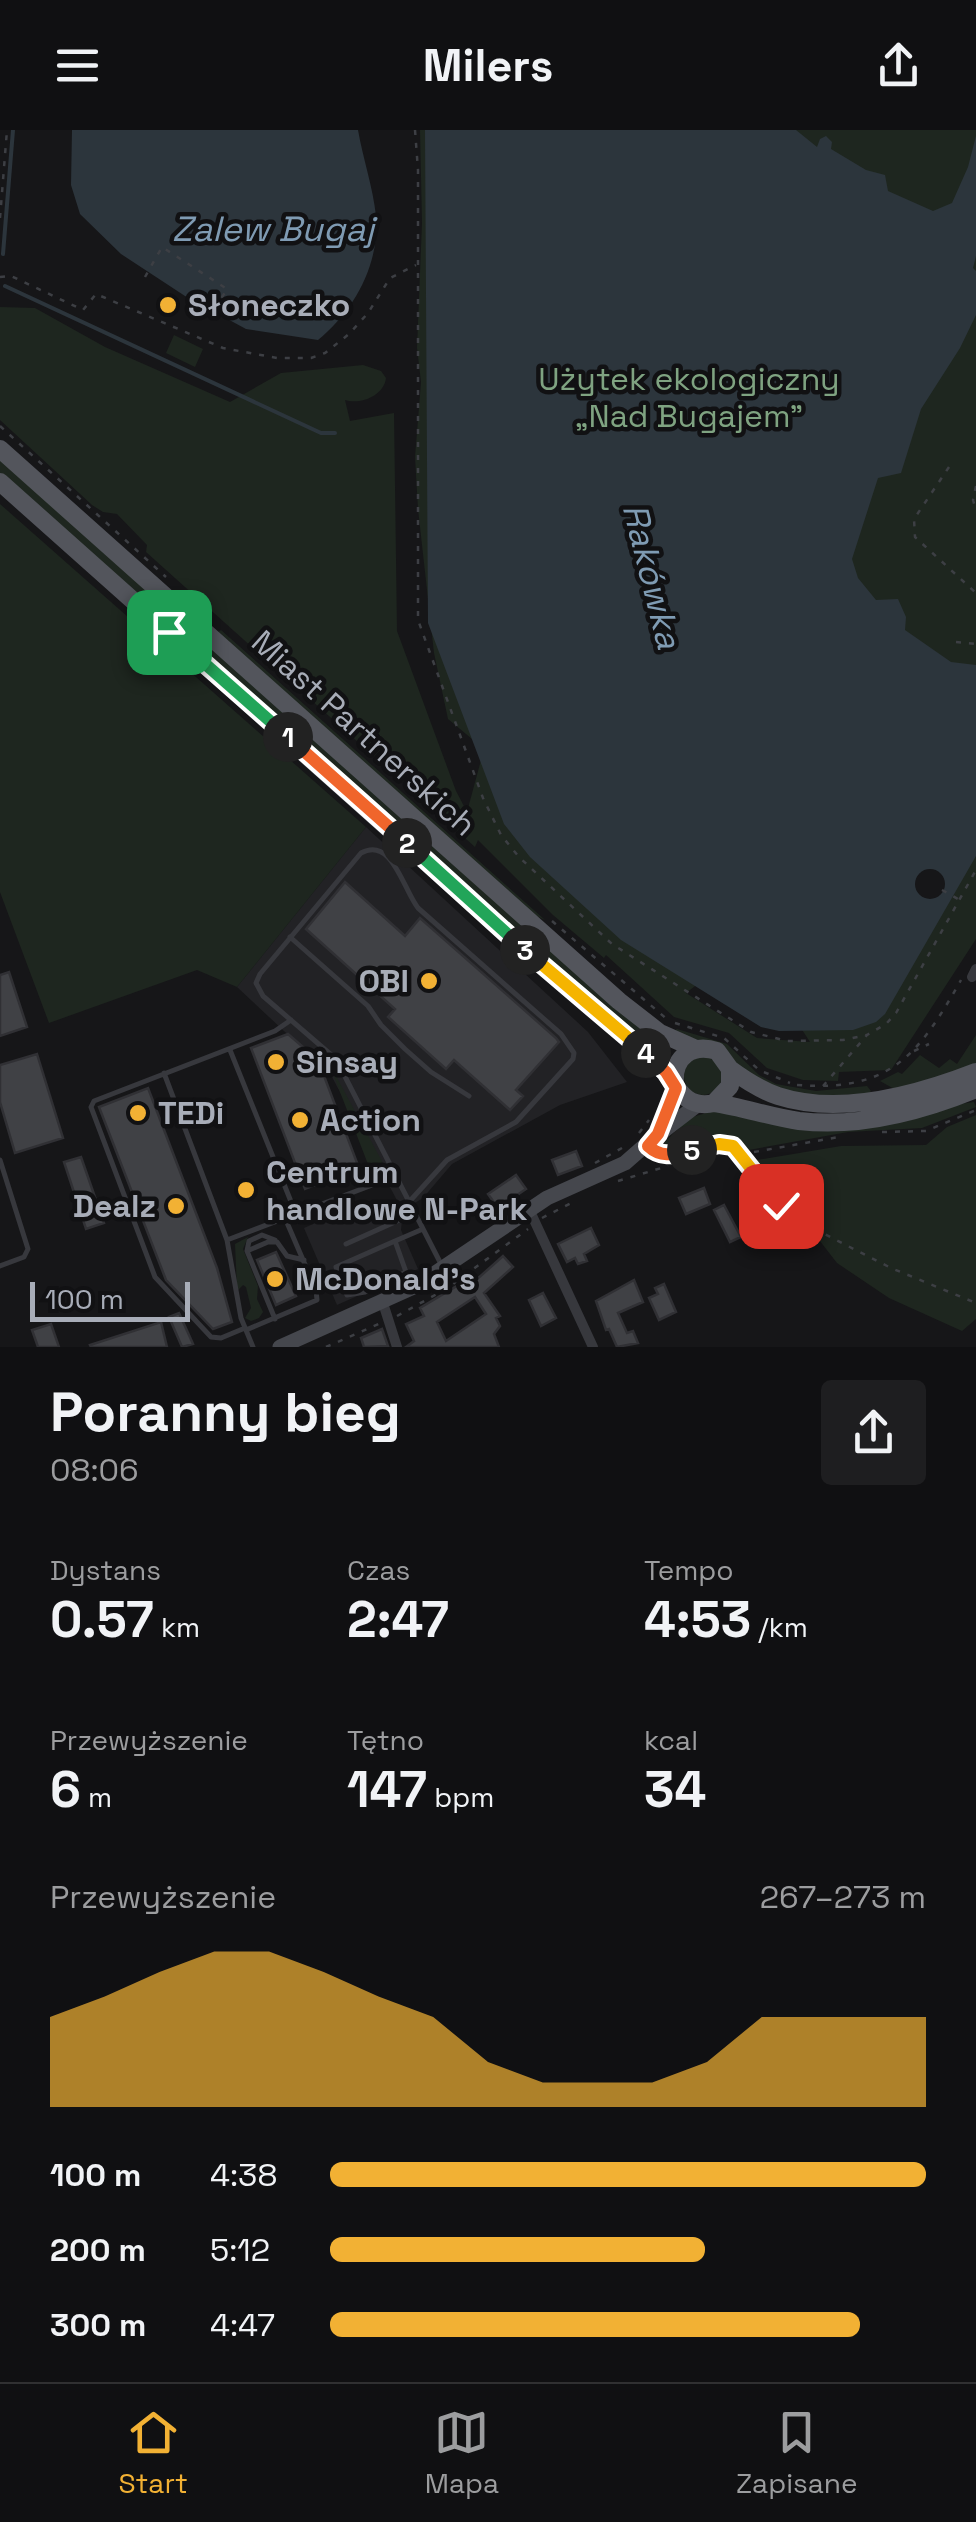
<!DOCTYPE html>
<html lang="pl">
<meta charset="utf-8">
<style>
:root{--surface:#101012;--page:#1e1e20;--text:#f1f3f6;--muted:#9c9d9f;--line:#303032;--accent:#f2b134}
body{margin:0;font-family:"Space Grotesk",sans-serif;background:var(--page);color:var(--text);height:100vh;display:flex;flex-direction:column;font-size:38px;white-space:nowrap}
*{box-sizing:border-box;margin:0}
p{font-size:32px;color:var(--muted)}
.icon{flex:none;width:55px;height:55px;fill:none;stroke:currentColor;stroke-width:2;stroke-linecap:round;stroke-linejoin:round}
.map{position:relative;height:1217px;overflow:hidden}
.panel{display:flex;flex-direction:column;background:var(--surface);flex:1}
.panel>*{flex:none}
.scale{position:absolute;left:30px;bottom:25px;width:160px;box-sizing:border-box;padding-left:10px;border:5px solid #a8adb8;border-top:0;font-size:28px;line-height:35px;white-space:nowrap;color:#a8adb8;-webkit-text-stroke:8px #111113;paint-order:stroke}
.pin{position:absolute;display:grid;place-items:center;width:85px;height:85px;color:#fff;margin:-42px;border-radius:20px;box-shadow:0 5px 15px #0006}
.km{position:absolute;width:50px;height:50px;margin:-25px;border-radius:50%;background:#222;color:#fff;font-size:28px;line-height:50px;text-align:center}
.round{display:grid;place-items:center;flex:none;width:105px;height:105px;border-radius:10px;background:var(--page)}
.summary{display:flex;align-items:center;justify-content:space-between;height:170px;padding:0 50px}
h1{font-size:55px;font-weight:800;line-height:75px}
.metrics{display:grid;grid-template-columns:repeat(3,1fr);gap:15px;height:170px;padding:10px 50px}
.metrics div{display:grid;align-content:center}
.metrics b{font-size:50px;font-weight:800}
.metrics small{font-size:28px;font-weight:400}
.metrics p{font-size:28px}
.chart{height:280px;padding:20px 50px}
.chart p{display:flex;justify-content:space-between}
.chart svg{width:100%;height:180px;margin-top:10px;fill:var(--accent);opacity:.7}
ul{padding:0 50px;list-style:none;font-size:32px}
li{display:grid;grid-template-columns:160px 120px 1fr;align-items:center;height:75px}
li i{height:25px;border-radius:12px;background:var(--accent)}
header{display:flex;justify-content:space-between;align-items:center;height:130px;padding:0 50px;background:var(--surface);font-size:45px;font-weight:800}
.tabs{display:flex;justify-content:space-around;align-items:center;height:140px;border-top:2px solid var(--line);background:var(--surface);font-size:28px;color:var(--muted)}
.tabs a{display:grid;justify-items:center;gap:5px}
.tabs .active{color:var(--accent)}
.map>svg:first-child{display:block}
.built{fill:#222225}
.green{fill:#1e261f;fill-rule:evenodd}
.water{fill:#2c353c}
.pier{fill:#161618}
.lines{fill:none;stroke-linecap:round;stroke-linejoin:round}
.stream{stroke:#2c353c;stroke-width:4}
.building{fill:#404145;stroke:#303034;stroke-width:2.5;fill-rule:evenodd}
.path{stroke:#3d3f44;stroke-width:2.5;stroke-dasharray:5 8;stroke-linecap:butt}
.service{stroke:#37383d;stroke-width:5}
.minor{stroke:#37383d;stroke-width:10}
.secondary{stroke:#45474d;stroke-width:15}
.primary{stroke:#53555c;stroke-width:18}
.split-1-casing{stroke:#fff;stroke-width:20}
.split-2-casing{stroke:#fff;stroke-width:20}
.split-3-casing{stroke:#fff;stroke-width:20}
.split-4-casing{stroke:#fff;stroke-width:20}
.split-5-casing{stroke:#fff;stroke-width:20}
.split-6-casing{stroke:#fff;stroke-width:20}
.split-1{stroke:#22a559;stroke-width:12}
.split-2{stroke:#f0652b;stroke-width:12}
.split-3{stroke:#22a559;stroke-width:12}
.split-4{stroke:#f5b400;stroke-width:12}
.split-5{stroke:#f0652b;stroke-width:12}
.split-6{stroke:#f5b400;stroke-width:12}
.poi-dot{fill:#f2b134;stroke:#111113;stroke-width:4}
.labels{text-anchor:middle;stroke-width:9;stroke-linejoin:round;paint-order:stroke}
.poi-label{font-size:32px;font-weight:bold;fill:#a8adb8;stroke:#111113;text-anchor:start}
.park-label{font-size:32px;fill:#7fa381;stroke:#111113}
.street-label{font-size:32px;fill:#a8adb8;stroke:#111113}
.water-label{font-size:35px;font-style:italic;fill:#7f9bb3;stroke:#111113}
</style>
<header><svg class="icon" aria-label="menu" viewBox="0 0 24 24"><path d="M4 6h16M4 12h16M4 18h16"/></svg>Milers<svg class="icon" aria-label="share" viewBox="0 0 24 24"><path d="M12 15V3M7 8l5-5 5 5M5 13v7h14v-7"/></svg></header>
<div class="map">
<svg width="976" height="1217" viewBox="0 0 976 1217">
<rect width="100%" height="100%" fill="#161618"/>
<path class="built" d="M366 697 588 902 627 952 560 975 452 1034 423 1068 403 1080 401 1100 418 1139 337 1175 304 1098 329 1087 332 1093 384 1070 401 1078 331 945 237 857Z"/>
<path class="green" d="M420 0H976V809L891 940 839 942 838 951 803 950 767 938 729 903 674 887 606 825 604 828 553 785 478 710 475 717 146 422 147 415 117 384 103 382 92 375 0 290V177L35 178 105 217 230 272 281 243 363 235 381 241 386 248C384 266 360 275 345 270L350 291 394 283 397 501 456 661 467 682 484 619 448 589 434 523 418 379 415 327 421 252 417 218 422 93ZM721 836 786 875 810 912 757 908 686 863Z
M174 205 203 219 195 237 166 223Z
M0 328 652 906 646 914 23 364 0 343Z
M0 374 366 697 237 857 197 840 49 893 0 762Z
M221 500 545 790 528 782 217 503Z
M677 899 727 914 759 945 776 954 816 961 867 956 871 961 868 964 806 966 767 955 738 936 725 918 672 902Z
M976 905V936L896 960 880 951 898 942 902 944 920 925 939 938 950 929 957 934Z
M684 946a19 19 0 1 1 38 0a19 19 0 1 1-38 0Z
M328 931 385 1037 381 1045 371 1042Z
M974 972 976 977 922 998 848 1002 743 1021 733 1010 722 1009 669 1020 664 1013 689 988 713 981 792 997Z
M976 985V1189L962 1201 889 1168 837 1133 757 1030 841 1016 926 1015 947 997Z
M248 1107 243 1119 258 1156 257 1169 263 1182 259 1188 251 1191 245 1188 251 1178 246 1157 243 1155 238 1160 237 1158 235 1114Z"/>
<path class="water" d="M72 0H358C363 29 373 57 376 86 380 134 354 181 318 210L246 199 185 166 121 124 80 84 71 55Z
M425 0H796L817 17 820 9 826 6 832 12 831 19 866 40 885 45 888 61 933 81 952 73 968 37 976 6V126L973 138 976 141V185L960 218 921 279 901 343 878 348 852 429 858 448 876 470 898 469 906 487 905 500 951 532 976 535V726L885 884 876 892 853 900 779 901 761 897 621 810 530 727 504 694 428 493Z"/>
<path class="pier" d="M915 754a15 15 0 1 1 30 0a15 15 0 1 1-30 0Z"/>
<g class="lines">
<path class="stream" d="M3 124 13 0
M5 156 321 303H335"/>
</g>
<path class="building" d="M345 752 405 806 420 788 556 908 559 912 516 960 523 966 510 980 454 930 446 939 388 887 395 879 306 799Z
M9 842 27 897 0 906V845Z
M288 904 318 930 359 1038 305 1059 251 918Z
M37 924 63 1008 15 1023 0 972V935Z
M148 958 217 1138 232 1192 213 1199 166 1150 99 977Z
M576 1021 582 1036 558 1045 552 1030Z
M81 1027 104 1093 86 1099 64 1032Z
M516 1045 526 1059 498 1078 488 1064Z
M704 1058 710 1074 686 1084 679 1068Z
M724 1075 741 1107 730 1112 714 1080Z
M591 1098 599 1115 584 1124 587 1131 578 1134 575 1128 567 1132 558 1114Z
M276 1122 296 1166 276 1175 257 1130Z
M503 1126 513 1137 484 1163 500 1186 496 1188 500 1196 494 1204 499 1217H406L414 1211 406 1194 424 1186 420 1178 472 1147 475 1151ZM475 1167 486 1184 446 1211 437 1192Z
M634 1150 643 1172 618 1183 627 1203 633 1201 638 1213 617 1217 609 1199 606 1200 596 1171Z
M664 1154 676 1182 659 1190 649 1168 658 1164 655 1158Z
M543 1163 556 1188 541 1196 529 1170Z
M179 1183 189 1205 193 1214 182 1217 169 1187Z
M161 1192 167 1217H91L90 1215Z
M51 1194 59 1217H38L32 1200Z
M382 1199 388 1216 364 1217 361 1208Z"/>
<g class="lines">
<path class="path" d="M415 0 418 40V490L483 668 501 705 519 727 612 814 751 902 787 911 843 910 867 905
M0 88 7 0
M0 147 11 146 83 180 96 164 223 218 277 228H311L325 223 349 204 368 183 390 148 416 135
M145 147 162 117 227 159 210 187
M0 296 166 447
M949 337 914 389 915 407 976 463
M976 356 973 370 976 380
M956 512 976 514
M942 760 958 769
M552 791 668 890
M675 893 724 908 759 940 790 953
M914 921 929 914
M797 955C890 962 918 926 961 850
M823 956 867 905 886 894 896 883 976 740
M882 1002 926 1001 976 980
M639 1003 649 990
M754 1022 839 1007
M595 1033 622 1018
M750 1036 795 1089 891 1138 976 1173
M618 1051 668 1036
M542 1088 575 1071
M397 1186 446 1159 528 1099
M326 1217 381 1193"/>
<path class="service" d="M290 807 368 876 381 895 405 919 431 942 469 966
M230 920 296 1084
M164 943 227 1110 241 1188 253 1217
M0 1030 28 1119 24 1127 0 1136
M409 1072 447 1030 516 992 573 929 574 923 561 904 418 778C403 759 392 706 361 723L260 844 256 853 263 866 336 929 442 1136
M227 1110 396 1046
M395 1111 336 1137 347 1165 365 1162 406 1142 395 1111 423 1099
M346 1114 415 1083
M247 1121 249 1111 262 1105 275 1110
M275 1189 247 1121 268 1112H277L287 1126 304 1130
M245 1198 221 1208 211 1207 155 1147 91 977 94 971 275 901 291 890
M246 1200 317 1170 316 1160 285 1088"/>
<path class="minor" d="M972 847 976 839
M648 1016 659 1024 667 1025 727 1014 733 1016 743 1027
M529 1079 593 1217
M383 1173 397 1217"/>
<path class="secondary" d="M662 1002 697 975
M280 1217 416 1156 547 1068 625 1033 658 1004 677 958"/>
<path class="primary" d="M0 319 619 871 660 903 696 919
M0 352 508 805 653 929C674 948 681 981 714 973L730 956V939L717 921C692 913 673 927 675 953
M730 939C745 950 760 960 778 966 840 986 917 965 976 942
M714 973C743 977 770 987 799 991 860 998 920 982 976 959"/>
</g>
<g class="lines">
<defs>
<path id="split-1" d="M169 502 288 607"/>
<path id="split-2" d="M288 607 407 713"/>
<path id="split-3" d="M407 713 525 820"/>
<path id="split-4" d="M525 820 646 923"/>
<path id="split-5" d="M646 923 666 942 676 958 658 1004 648 1016C662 1029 675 1024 692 1020"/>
<path id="split-6" d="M692 1020 719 1014 733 1016 781 1076"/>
</defs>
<use href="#split-1" class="split-1-casing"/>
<use href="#split-2" class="split-2-casing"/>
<use href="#split-3" class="split-3-casing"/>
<use href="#split-4" class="split-4-casing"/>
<use href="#split-5" class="split-5-casing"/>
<use href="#split-6" class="split-6-casing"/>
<use href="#split-1" class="split-1"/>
<use href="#split-2" class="split-2"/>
<use href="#split-3" class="split-3"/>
<use href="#split-4" class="split-4"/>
<use href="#split-5" class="split-5"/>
<use href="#split-6" class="split-6"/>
</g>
<g class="poi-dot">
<circle cx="168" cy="175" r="10"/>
<circle cx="429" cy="851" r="10"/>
<circle cx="276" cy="932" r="10"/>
<circle cx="138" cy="983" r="10"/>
<circle cx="300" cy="990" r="10"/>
<circle cx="246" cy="1060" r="10"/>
<circle cx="176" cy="1076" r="10"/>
<circle cx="275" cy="1149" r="10"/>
</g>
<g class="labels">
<g class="poi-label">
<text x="188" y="186">Słoneczko</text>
<text x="409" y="862" text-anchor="end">OBI</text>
<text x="296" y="943">Sinsay</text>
<text x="158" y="994">TEDi</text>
<text x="320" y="1001">Action</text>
<text x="266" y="1053">Centrum<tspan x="266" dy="37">handlowe N-Park</tspan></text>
<text x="156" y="1087" text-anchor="end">Dealz</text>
<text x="295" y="1160">McDonald's</text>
</g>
<g class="park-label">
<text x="689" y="260">Użytek ekologiczny<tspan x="689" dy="37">„Nad Bugajem”</tspan></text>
</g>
<g class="street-label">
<text transform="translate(364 603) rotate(42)" y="11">Miast Partnerskich</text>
</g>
<g class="water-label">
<text x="273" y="111">Zalew Bugaj</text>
<text transform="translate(652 446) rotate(76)" y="12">Rakówka</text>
</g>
</g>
</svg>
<div class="scale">100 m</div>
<div class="pin" style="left:169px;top:502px;background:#1e9e55"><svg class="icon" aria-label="arrive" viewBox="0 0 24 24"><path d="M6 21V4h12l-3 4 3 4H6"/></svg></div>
<div class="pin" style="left:781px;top:1076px;background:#d93025"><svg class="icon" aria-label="check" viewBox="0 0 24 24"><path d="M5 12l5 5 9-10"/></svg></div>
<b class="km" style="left:288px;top:607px">1</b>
<b class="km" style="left:407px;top:713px">2</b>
<b class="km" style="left:525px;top:820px">3</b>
<b class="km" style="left:646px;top:923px">4</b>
<b class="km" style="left:692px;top:1020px">5</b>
</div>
<section class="panel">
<div class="summary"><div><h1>Poranny bieg</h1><p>08:06</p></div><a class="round"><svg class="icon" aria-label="share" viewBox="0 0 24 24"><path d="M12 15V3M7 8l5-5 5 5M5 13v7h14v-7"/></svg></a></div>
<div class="metrics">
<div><p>Dystans</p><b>0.57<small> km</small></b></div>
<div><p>Czas</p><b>2:47</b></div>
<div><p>Tempo</p><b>4:53<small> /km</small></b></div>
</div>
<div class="metrics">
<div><p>Przewyższenie</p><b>6<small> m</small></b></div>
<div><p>Tętno</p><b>147<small> bpm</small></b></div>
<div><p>kcal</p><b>34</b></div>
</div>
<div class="chart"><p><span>Przewyższenie</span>267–273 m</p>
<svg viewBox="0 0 160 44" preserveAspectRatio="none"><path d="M0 44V22L10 17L20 11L30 6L40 6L50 11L60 17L70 22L80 33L90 38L100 38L110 38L120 33L130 22L140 22L150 22L160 22V44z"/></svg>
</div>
<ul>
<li><b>100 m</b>4:38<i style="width:100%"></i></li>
<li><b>200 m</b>5:12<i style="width:63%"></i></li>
<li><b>300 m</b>4:47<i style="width:89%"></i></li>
</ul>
</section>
<nav class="tabs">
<a class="active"><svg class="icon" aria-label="home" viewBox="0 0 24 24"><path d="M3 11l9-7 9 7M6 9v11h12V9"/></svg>Start</a>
<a><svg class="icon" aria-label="map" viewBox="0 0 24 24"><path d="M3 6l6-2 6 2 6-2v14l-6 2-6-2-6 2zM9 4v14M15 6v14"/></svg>Mapa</a>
<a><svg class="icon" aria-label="saved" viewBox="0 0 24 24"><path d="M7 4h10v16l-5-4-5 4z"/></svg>Zapisane</a>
</nav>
